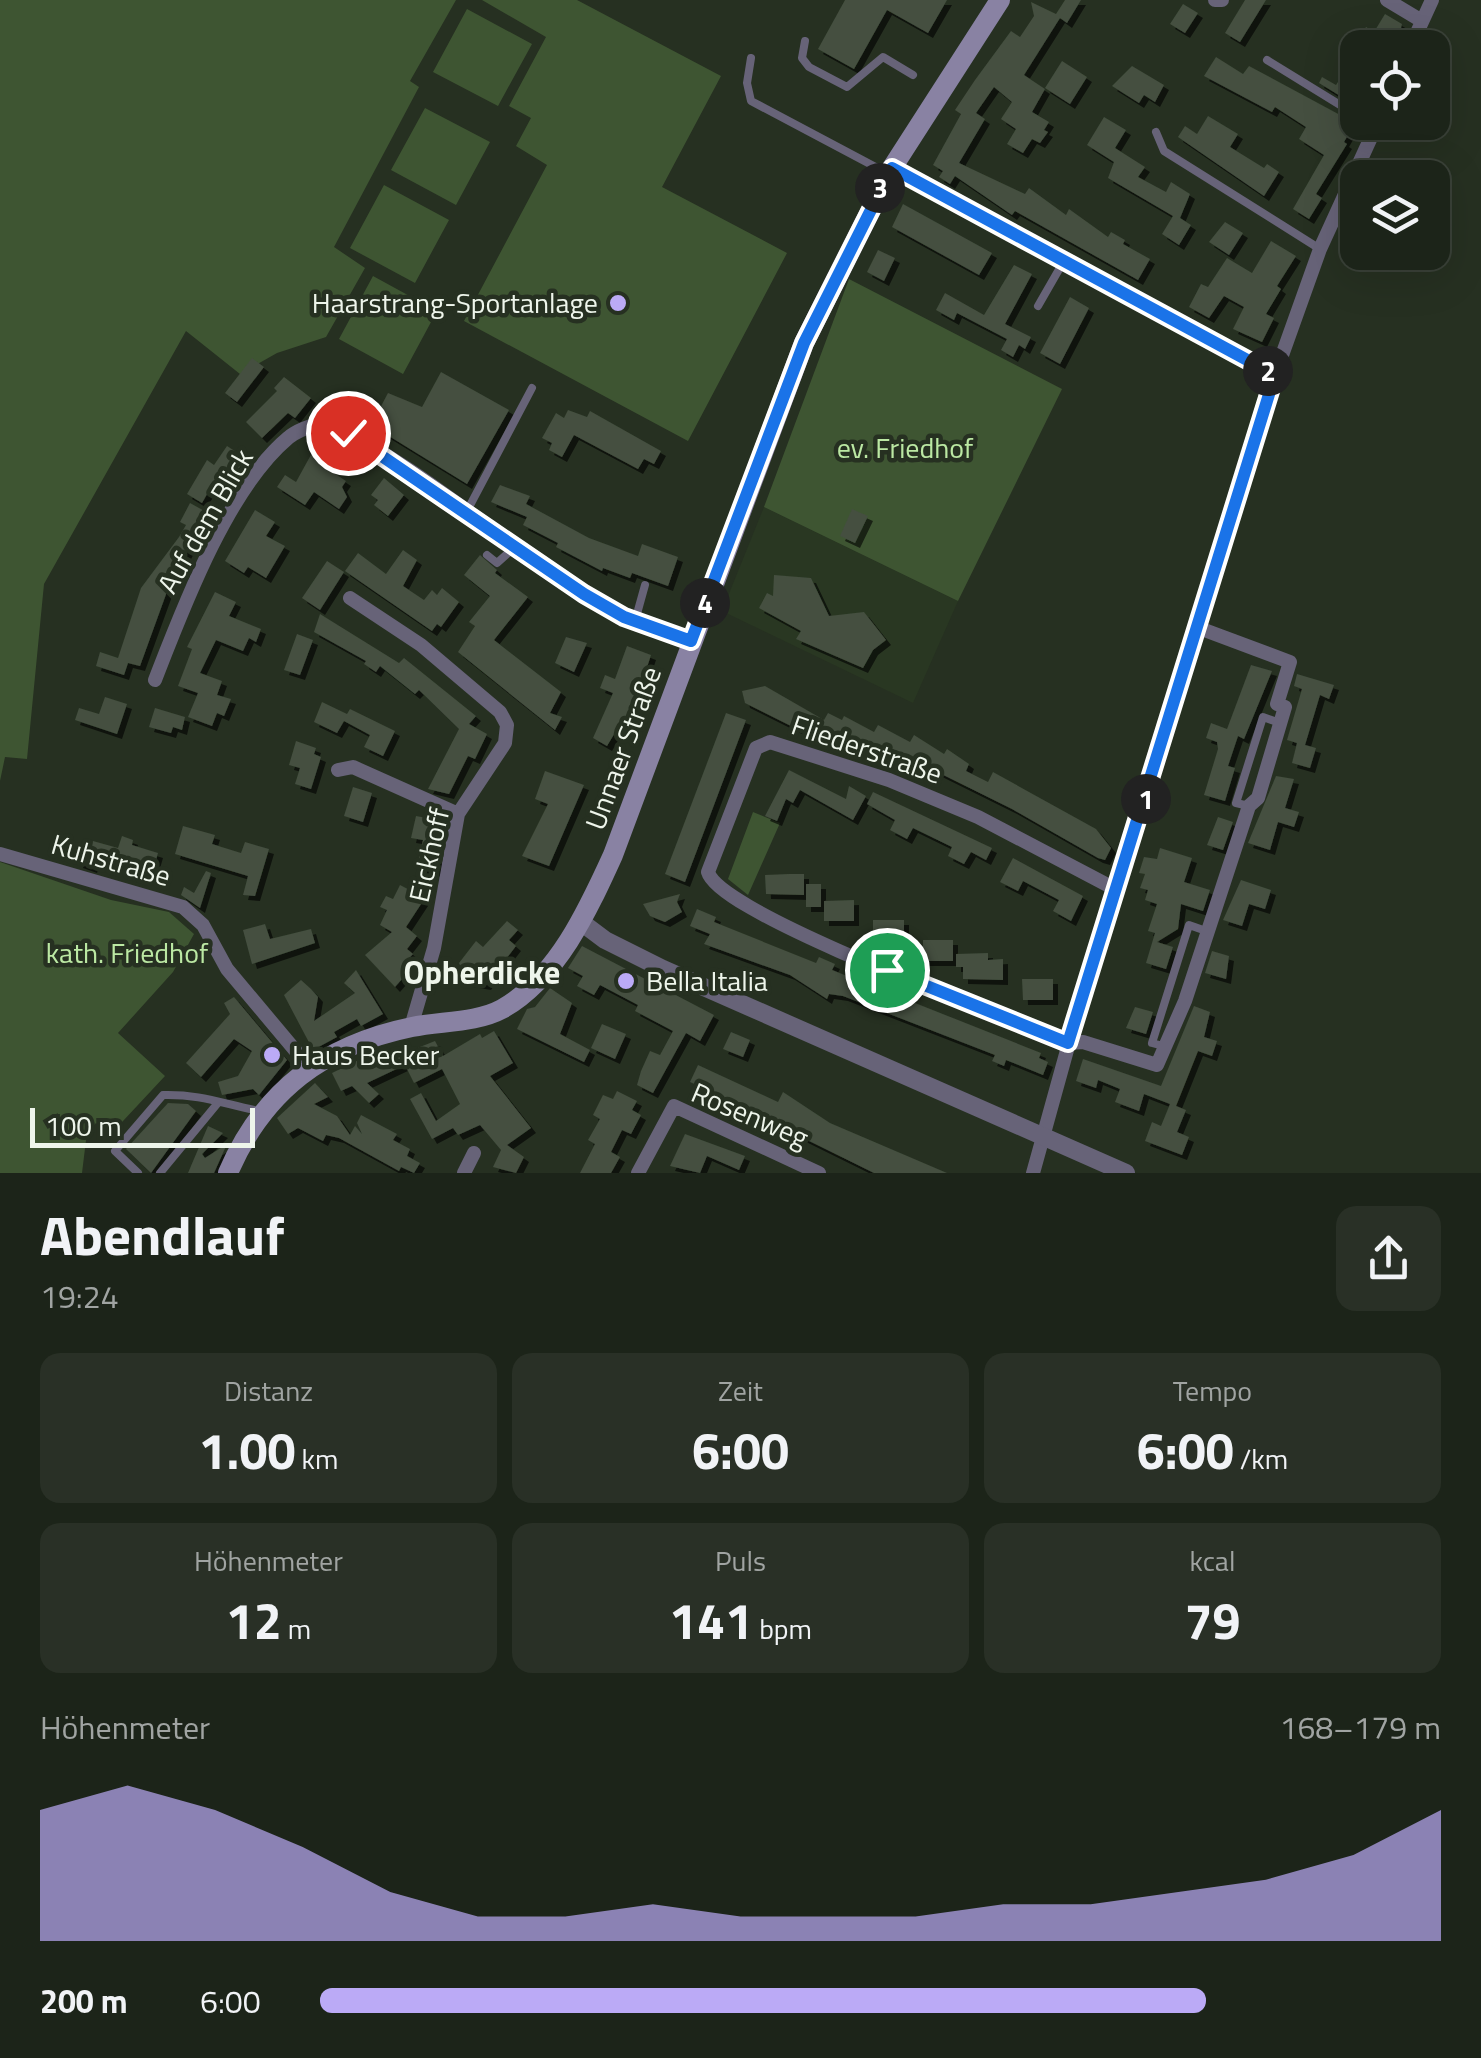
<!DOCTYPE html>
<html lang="de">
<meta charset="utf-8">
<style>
:root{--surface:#1c2419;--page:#293026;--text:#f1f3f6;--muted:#a0a4a2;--line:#3a4138;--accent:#bbaaf6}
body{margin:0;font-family:"Titillium Web",sans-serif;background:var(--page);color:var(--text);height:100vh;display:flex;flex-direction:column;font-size:38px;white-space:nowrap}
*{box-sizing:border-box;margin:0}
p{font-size:32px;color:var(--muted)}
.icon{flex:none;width:55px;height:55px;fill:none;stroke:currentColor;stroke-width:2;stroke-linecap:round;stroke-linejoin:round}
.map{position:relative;height:1173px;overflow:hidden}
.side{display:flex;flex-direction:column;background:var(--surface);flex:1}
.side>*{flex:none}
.buttons{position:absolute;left:1340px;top:30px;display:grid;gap:20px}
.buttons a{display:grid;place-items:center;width:110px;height:110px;border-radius:20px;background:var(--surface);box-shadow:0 10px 40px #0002,0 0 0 2px var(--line);font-size:50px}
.scale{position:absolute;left:30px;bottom:25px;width:225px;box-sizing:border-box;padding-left:10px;border:5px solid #eef5eb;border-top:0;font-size:28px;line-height:35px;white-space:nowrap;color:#eef5eb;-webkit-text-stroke:8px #263021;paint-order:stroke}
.pin{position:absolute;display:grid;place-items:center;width:85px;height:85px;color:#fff;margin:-42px;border:5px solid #fff;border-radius:50%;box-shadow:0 2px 10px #0007}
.km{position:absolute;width:50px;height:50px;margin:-25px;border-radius:50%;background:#222;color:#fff;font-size:28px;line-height:50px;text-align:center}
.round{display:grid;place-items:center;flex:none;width:105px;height:105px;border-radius:20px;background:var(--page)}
.summary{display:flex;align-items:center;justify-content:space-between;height:170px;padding:0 40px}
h1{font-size:55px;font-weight:700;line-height:75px}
.metrics{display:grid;grid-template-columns:repeat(3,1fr);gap:15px;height:170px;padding:10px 40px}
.metrics div{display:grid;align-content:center;border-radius:20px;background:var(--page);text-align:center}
.metrics b{font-size:50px;font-weight:700}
.metrics small{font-size:28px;font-weight:400}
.metrics p{font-size:28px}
.chart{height:280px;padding:20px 40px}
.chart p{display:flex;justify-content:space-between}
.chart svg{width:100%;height:180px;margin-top:10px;fill:var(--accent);opacity:.7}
ul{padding:0 40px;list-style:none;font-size:32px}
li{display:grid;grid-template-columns:160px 120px 1fr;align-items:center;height:75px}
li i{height:25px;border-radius:12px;background:var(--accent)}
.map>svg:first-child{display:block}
.built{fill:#293722}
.green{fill:#3e5532}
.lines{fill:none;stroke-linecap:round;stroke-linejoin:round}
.stream{stroke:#0b2300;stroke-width:5}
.building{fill:#444f3f;filter:url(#shadow)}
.service{stroke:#676378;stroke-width:8}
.minor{stroke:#676378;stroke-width:14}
.tertiary{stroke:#676378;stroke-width:18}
.secondary{stroke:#8982a3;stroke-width:20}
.route-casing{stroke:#fff;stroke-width:20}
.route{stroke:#1a73e8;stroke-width:12}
.poi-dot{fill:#bbaaf6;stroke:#263021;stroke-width:4}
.labels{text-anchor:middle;stroke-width:9;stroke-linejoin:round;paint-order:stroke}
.poi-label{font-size:28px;fill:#eef5eb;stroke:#263021;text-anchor:start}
.park-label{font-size:28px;fill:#bbe8a3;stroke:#263021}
.street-label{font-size:28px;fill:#eef5eb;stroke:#263021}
.quarter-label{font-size:32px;font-weight:bold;fill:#eef5eb;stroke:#263021}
</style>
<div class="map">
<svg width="1481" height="1173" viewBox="0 0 1481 1173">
<defs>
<filter id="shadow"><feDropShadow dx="5" dy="5" stdDeviation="0" flood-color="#0009"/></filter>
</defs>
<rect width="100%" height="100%" fill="#263021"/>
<path class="built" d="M764 507 958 601 913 703 722 611Z"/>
<path class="green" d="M0 0H456L410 81 419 87 334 247 365 268 326 337 277 353 240 374 186 331 44 584 27 759 5 757 0 781Z
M482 0H577L721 76 662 187 787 253 688 441 464 321 547 165 516 146 531 118 509 106 546 37Z
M467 9 532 44 498 106 433 72Z
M425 108 490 142 456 205 391 170Z
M384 185 449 220 415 283 350 248Z
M373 276 437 311 403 374 339 339Z
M849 279 1062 389 958 601 764 507Z
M753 812 780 823 748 895 728 879Z
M0 862 111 900 169 912 194 934 173 972 118 1033 165 1076 109 1136 96 1123 87 1132 82 1173H0Z"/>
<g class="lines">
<path class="stream" d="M1216 544 1267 374"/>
</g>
<path class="building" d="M845 0H947L928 33 887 10 854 69 818 49Z
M1065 0H1081L1067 23 1060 18 1024 75 1045 89 1032 112 1049 122 1044 130 1048 132 1040 143 1032 139 1023 153 1007 144 1016 129 1001 119 1012 102 994 87 976 113 985 119 959 163 1025 194 1029 188 1066 215 1069 209 1108 237 1111 232 1125 240 1123 244 1150 259 1138 280 1015 211 1012 215 955 176 950 184 939 177 943 171 933 165 961 114 955 110 975 80 1011 31 1020 37 1034 16 1031 2 1056 14Z
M1245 0H1266L1240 42 1225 33Z
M1183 4 1198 13 1185 33 1170 24Z
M1385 14 1402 24 1400 32 1388 48H1358V91L1350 102 1319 83 1322 77 1336 85 1349 65 1341 60 1358 33V42L1366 27 1374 32Z
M1216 57 1243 74 1249 66 1355 123 1344 142 1347 144 1316 194 1322 198 1309 219 1293 209 1324 155 1299 139 1306 127 1275 107 1272 112 1204 76Z
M1062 61 1087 77 1070 104 1045 88Z
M1132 66 1164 85 1155 102 1144 95 1139 103 1112 86Z
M1208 116 1238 134 1230 147 1264 168 1267 164 1279 172 1264 196 1178 137 1185 126 1197 134Z
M1104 117 1126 130 1115 148 1145 167 1138 177 1166 192 1171 182 1190 194 1180 218 1191 225 1179 245 1162 234 1173 216 1108 178 1114 162 1087 145Z
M903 204 992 253 979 275 892 227Z
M1225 222 1243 233 1229 255 1209 242Z
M1271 241 1296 256 1277 286 1281 289 1266 314 1274 318 1262 342 1233 329 1244 307 1224 296 1209 318 1189 307 1201 284 1208 287 1227 258 1252 273Z
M878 250 895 258 884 281 867 272Z
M1014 265 1032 274 1005 324 1031 337 1025 349 1019 345 1013 357 1001 350 1007 339 957 313 954 320 936 310 945 293 984 315Z
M1070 297 1089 308 1060 364 1040 353Z
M252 358 264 367 237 402 225 393Z
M441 372 509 410 467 484 371 425 388 393 422 407Z
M284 377 311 398 295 418 288 413 262 438 246 422 277 391 274 388Z
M568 410 587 417 590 411 661 451 654 464 644 459 638 469 574 435 562 457 549 450 552 443 542 438 556 413 564 418Z
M318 442 337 455 328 469 346 481 342 487 347 497 339 509 314 492 305 505 277 487 285 475 296 482Z
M227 446 244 457 237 473 228 488 215 480 202 503 187 494 207 460 214 465Z
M384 478 404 495 388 516 374 505 378 500 371 495Z
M500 485 530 496 526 504 589 538 638 556 642 544 678 557 668 586 632 573 630 578 603 568 602 571 556 547 558 543 523 525 527 517 491 502Z
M190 503 208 513 169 586 140 666 128 663 124 675 96 666 100 652 118 658 141 588 179 537 186 525 180 522Z
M852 509 868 516 855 543 840 536Z
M255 510 275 522 266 536 285 546 266 578 248 567 244 573 225 561Z
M403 550 417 560 403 586 424 600 432 590 437 595 442 588 459 602 441 627 437 624 432 631 345 571 358 553 386 574Z
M480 555 497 570 495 573 528 597 494 640 561 692 550 713 562 717 555 730 458 652 475 626 469 622 490 596 464 575Z
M327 561 344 572 320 610 302 598Z
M774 575 811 578 829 616 864 612 886 640 873 650 863 668 796 639 801 631 759 608 767 593 773 596Z
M215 592 236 602 229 616 261 629 256 642 249 638 243 651 216 640 200 673 222 681 217 695 231 699 224 716 217 713 212 726 188 717 198 693 178 686 192 649 187 647Z
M320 614 399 663 404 658 476 716 469 724 487 734 475 759 468 756 449 794 428 789 459 729 419 690 415 694 380 666 376 672 364 664 366 661 314 632Z
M297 634 313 640 300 675 284 670Z
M566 637 587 643 574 672 555 663Z
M627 646 651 655 625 734 616 731 607 746 593 738 613 693 600 688 605 675 615 679Z
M1251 665 1272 671 1244 739 1238 736 1228 766 1235 768 1225 801 1204 795 1218 749 1217 742 1206 738 1211 723 1227 729Z
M1297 674 1334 685 1329 699 1320 695 1305 745 1316 748 1310 768 1292 763 1297 743 1287 740 1302 689 1294 686Z
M765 686 824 720 828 713 842 720 844 716 874 732 878 725 910 742 914 735 944 754 947 749 969 764 966 771 988 782 993 772 1096 829 1111 848 1105 860 1098 858 1012 809 903 755 899 762 867 746 864 752 819 730 815 738 745 703 742 691Z
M105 697 127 704 117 734 75 720 79 708 99 714Z
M322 702 347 714 350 709 395 731 383 756 364 747 370 735 344 721 337 733 314 722Z
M155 708 185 717 182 730 173 727 171 733 149 727Z
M726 713 746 720 685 882 665 874Z
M296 741 316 748 314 754 321 757 311 789 295 784 300 768 289 765Z
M789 770 846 799 849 786 866 796 853 820 800 790 793 803 786 799 777 821 765 816Z
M545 771 584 785 549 866 522 856 548 804 535 799Z
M1276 776 1294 779 1285 808 1299 812 1294 827 1278 822 1270 850 1248 843Z
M353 787 372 793 363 822 344 816Z
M873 792 992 848 986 860 971 852 964 864 948 856 952 847 913 828 907 839 890 830 895 820 867 804Z
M416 816 437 820 433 842H437L434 858 439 859 437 872 417 868 423 840 411 838Z
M1218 817 1233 822 1223 850 1207 845Z
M183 826 215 835 212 844 241 853 245 842 269 849 255 896 243 895 248 876 175 854Z
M122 836 133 840 132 845 158 853 152 874 125 862 94 863 92 868 78 863 81 853 88 855 93 841 118 848Z
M1160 848 1192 858 1184 882 1210 890 1203 911 1181 904 1178 929 1157 942 1173 947 1166 969 1146 963 1155 933 1148 931 1157 904 1145 900 1148 890 1140 888 1145 874 1139 873 1144 857 1157 859Z
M1013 858 1083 896 1071 921 1053 911 1059 900 1023 881 1018 891 1000 882Z
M206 871 211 873 200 908 181 895 184 887 194 893Z
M789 874H804V895L766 894 765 875Z
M1241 880 1271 890 1265 909 1249 904 1242 926 1223 920Z
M806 884H821V907H806Z
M400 885 425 898 406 927 417 936 407 949 413 954 403 965 409 971 395 987 365 955 392 932 380 925 387 910 380 907 386 896 393 899Z
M680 894 677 902 682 912 665 922 650 916 643 904Z
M854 900V921H824V901Z
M697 909 716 917 714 922 816 963 819 957 835 964 832 970 1041 1053 1039 1058 1048 1062 1043 1075 1006 1060 1004 1066 992 1061 995 1055 843 996 829 994 827 999 790 975 704 944 710 934 690 926Z
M873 920H904V941H873Z
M507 921 518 930 509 940 516 946 486 985 468 982 459 963 476 941 483 947Z
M265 924 270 939 311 929 315 943 252 964 243 930Z
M923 940H953V961H923Z
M582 946 714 1015 700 1041 686 1033 653 1093 637 1085 641 1071 650 1051 660 1055 673 1031 635 1011 638 1005 600 985 594 995 577 986 583 976 568 968Z
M1212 951 1229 956 1226 979 1205 973Z
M988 953V960L1003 959V980L963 979V967H956V954Z
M356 970 383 1014 361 1026 357 1019 334 1032 337 1037 313 1050 284 995 301 980 311 989 318 997 314 1021 355 993 344 983Z
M1022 979H1053V1000H1023Z
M550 988 572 1003 560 1034 590 1050 584 1062 517 1029 527 1009 535 1007Z
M234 997 287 1060 259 1095 253 1089 222 1095 218 1082 238 1076 252 1051 234 1039 201 1077 186 1063 230 1014 224 1003Z
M1194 1006 1210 1012 1204 1037 1217 1041 1212 1056 1198 1051 1176 1106 1186 1110 1177 1132 1189 1137 1182 1155 1145 1141 1152 1122 1161 1126 1170 1104 1144 1094 1139 1111 1115 1102 1120 1089 1098 1080 1096 1088 1076 1081 1083 1059 1161 1086Z
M1135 1007 1153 1012 1146 1034 1126 1028Z
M602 1024 626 1034 615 1059 591 1048Z
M494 1031 513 1063 490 1076 531 1128 507 1145 524 1157 516 1173 493 1167 501 1150 480 1125 458 1135 453 1128 432 1139 410 1099 421 1093 436 1121 460 1104 442 1069 414 1083 405 1065 367 1083 379 1094 369 1103 352 1086 341 1091 332 1073 377 1051 382 1062 435 1041 443 1056 480 1034 482 1038Z
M731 1032 750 1040 743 1057 723 1049Z
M698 1065 778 1102 783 1092 830 1123 947 1173H874L730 1102 701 1092 703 1088 690 1082Z
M315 1083 328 1097 314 1104 337 1116 350 1135 355 1126 362 1134 357 1123 361 1115 397 1134 393 1140 410 1149 407 1156 420 1163 414 1173 401 1167 399 1171 339 1138 326 1135 323 1141 298 1128 288 1134 277 1118Z
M617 1091 637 1101 632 1110 641 1115 631 1134 622 1130 611 1152 620 1157 611 1173H580L595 1144 588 1140 600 1119 593 1115 603 1095 613 1099Z
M168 1103 188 1104 196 1111 151 1173 126 1149Z
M208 1126 223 1133 202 1154 205 1158 227 1144 214 1173H188Z
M685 1134 745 1156 739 1170 707 1156 700 1173 670 1166Z"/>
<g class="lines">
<path class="service" d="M805 41 802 58 809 67 847 87 883 57 913 75
M751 58 747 83 751 101 885 172
M1267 60 1358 116
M1156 132 1164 151 1320 249
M1038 306 1065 259
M467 511 532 388
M487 555 497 563 516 546
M635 621 645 585
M1249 806 1236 803 1263 717 1280 723
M1167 1047 1152 1043 1189 925 1209 932
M138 1173 115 1151 163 1095C201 1094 223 1104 259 1111
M160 1173 217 1104"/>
<path class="minor" d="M1215 0H1222
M1387 0 1422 21
M1410 48 1432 0
M892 168 1275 375
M350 598 421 645 500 712 507 725 505 743 458 814 434 948 411 1027
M155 680C183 608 228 488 288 438 297 430 311 426 323 422 431 469 516 559 619 615 641 626 668 632 691 641
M338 770 353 767 458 814
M0 854 183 907 203 925 227 969 310 1068
M1117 890 978 817 889 780 770 742 756 748 708 872C720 915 1014 1021 1069 1043L1083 1042 1157 1065 1185 1001 1249 806 1258 798 1285 707 1277 704 1290 662 1199 628
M464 1173 474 1153
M638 1173 674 1106 819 1173
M1033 1173 1069 1043 1275 375 1320 249 1378 122"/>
<path class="tertiary" d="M581 922 605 940 663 969 1126 1173"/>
<path class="secondary" d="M228 1173C263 1091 324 1045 412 1027 441 1021 476 1023 502 1009 557 978 588 910 613 855L804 343 892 168 1000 0"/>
</g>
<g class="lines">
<defs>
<path id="route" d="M348 433 584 594 624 617 691 641 804 343 892 168 1275 375 1068 1043 887 970"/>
</defs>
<use href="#route" class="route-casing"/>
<use href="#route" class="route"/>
</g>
<g class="poi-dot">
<circle cx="618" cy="303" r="10"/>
<circle cx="626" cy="981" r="10"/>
<circle cx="272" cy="1055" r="10"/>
</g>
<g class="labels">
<g class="poi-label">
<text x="598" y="313" text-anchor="end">Haarstrang-Sportanlage</text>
<text x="646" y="991">Bella Italia</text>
<text x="292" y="1065">Haus Becker</text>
</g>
<g class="park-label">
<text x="905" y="458">ev. Friedhof</text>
<text x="127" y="963">kath. Friedhof</text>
</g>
<g class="street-label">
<text transform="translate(205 521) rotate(-60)" y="10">Auf dem Blick</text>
<text transform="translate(623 748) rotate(-70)" y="10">Unnaer Straße</text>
<text transform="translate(867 749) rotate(19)" y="10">Fliederstraße</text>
<text transform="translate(429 855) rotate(-77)" y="10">Eickhoff</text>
<text transform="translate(111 860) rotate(16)" y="10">Kuhstraße</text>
<text transform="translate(750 1115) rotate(23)" y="10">Rosenweg</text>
</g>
<g class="quarter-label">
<text x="482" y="984">Opherdicke</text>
</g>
</g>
</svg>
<div class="buttons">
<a><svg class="icon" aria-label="locate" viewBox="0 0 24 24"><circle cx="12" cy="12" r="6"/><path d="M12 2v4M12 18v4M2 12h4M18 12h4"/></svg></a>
<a><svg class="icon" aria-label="layers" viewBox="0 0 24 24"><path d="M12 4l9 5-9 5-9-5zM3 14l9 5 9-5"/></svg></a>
</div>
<div class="scale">100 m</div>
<div class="pin" style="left:887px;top:970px;background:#1e9e55"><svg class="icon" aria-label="arrive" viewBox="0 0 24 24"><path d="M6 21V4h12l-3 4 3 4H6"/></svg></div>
<div class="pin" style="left:348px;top:433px;background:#d93025"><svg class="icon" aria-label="check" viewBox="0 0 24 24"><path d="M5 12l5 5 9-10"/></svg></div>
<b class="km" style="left:1146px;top:799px">1</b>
<b class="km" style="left:1268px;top:371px">2</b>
<b class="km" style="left:880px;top:188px">3</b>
<b class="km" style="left:705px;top:603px">4</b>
</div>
<section class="side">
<div class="summary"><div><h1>Abendlauf</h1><p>19:24</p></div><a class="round"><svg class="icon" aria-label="share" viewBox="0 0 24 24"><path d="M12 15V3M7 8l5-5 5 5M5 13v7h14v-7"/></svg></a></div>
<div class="metrics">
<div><p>Distanz</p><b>1.00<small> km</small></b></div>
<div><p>Zeit</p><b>6:00</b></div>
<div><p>Tempo</p><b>6:00<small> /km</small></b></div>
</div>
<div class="metrics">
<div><p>Höhenmeter</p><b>12<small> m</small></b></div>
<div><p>Puls</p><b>141<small> bpm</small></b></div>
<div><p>kcal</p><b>79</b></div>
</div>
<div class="chart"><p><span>Höhenmeter</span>168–179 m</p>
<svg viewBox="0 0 160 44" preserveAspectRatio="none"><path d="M0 44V12L10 6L20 12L30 21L40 32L50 38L60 38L70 35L80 38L90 38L100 38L110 35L120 35L130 32L140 29L150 23L160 12V44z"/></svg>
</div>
<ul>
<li><b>200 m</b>6:00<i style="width:79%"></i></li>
</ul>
</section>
